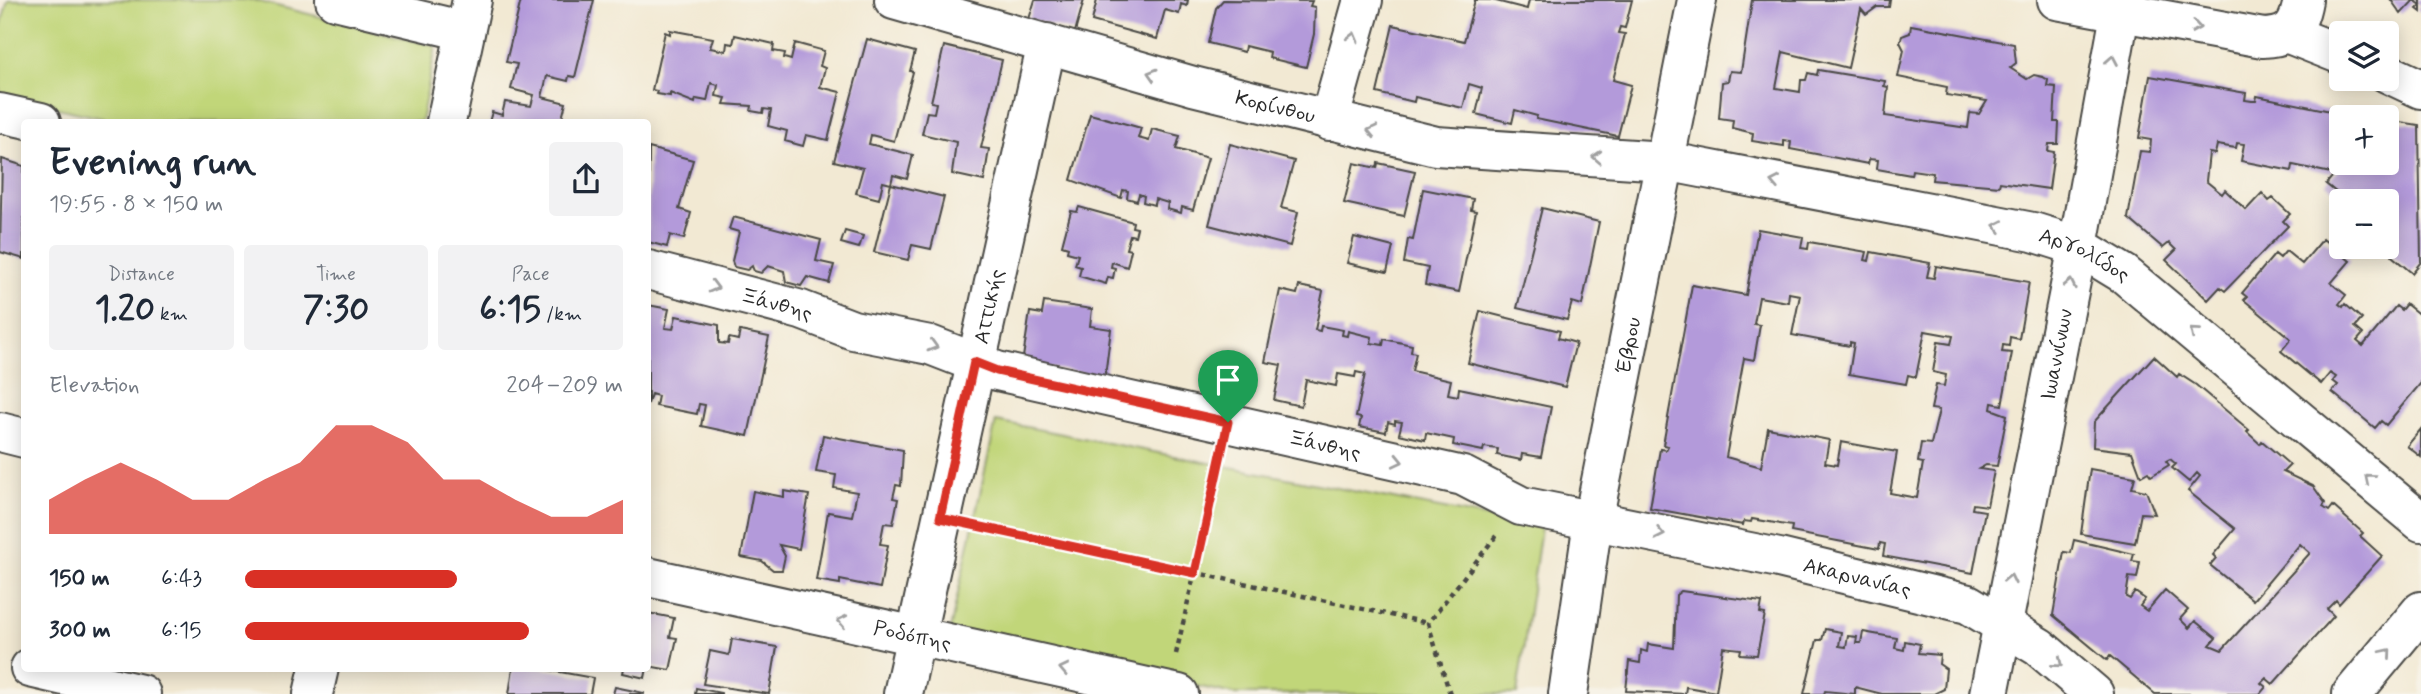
<!DOCTYPE html>
<meta charset="utf-8">
<style>
:root{--surface:#fff;--page:#f2f2f3;--text:#1f2937;--muted:#747a83;--accent:#d93025}
body{margin:0;font-family:Mynerve,sans-serif;background:var(--page);color:var(--text);height:100vh;display:flex;flex-direction:column;font-size:26px;white-space:nowrap}
*{box-sizing:border-box;margin:0}
p{font-size:23px;color:var(--muted)}
.icon{flex:none;width:38px;height:38px;fill:none;stroke:currentColor;stroke-width:2;stroke-linecap:round;stroke-linejoin:round}
.map{position:relative;flex:1;overflow:hidden}
.side{position:absolute;left:21px;top:119px;width:630px;height:553px;display:flex;flex-direction:column;background:var(--surface);border-radius:7px;box-shadow:0 4px 18px #0003}
.side>*{flex:none}
.fabs{position:absolute;left:2329px;top:21px;display:grid;gap:14px}
.fabs a{display:grid;place-items:center;width:70px;height:70px;border-radius:7px;background:var(--surface);box-shadow:0 4px 18px #0003;font-size:35px}
.pin{position:absolute;display:grid;place-items:center;width:60px;height:60px;color:#fff;margin:-72px -30px;border-radius:50% 50% 50% 0;rotate:-45deg;box-shadow:0 0 7px #0007}
.pin .icon{rotate:45deg}
.round{display:grid;place-items:center;flex:none;width:74px;height:74px;border-radius:7px;background:var(--page)}
.head{display:flex;align-items:center;justify-content:space-between;height:119px;padding:0 28px}
h1{font-size:38px;font-weight:700;line-height:52px}
.figures{display:grid;grid-template-columns:repeat(3,1fr);gap:10px;height:119px;padding:7px 28px}
.figures div{display:grid;align-content:center;border-radius:7px;background:var(--page);text-align:center}
.figures b{font-size:35px;font-weight:700}
.figures small{font-size:19px;font-weight:400}
.figures p{font-size:19px}
.chart{height:196px;padding:14px 28px}
.chart p{display:flex;justify-content:space-between}
.chart svg{width:100%;height:126px;margin-top:7px;fill:var(--accent);opacity:.7}
ul{padding:0 28px;list-style:none;font-size:23px}
li{display:grid;grid-template-columns:112px 84px 1fr;align-items:center;height:52px}
li i{height:18px;border-radius:9px;background:var(--accent)}
.map>svg:first-child{display:block}
.green{fill:#c1d679;stroke:#768052;stroke-width:2}
.building{fill:#b39ada;fill-rule:evenodd}
.lines{fill:none;stroke-linecap:round;stroke-linejoin:round}
.minor-casing{stroke:#494844;stroke-width:42}
.tertiary-casing{stroke:#494844;stroke-width:42}
.path{stroke:#494844;stroke-width:4.5;stroke-dasharray:5 5;stroke-linecap:butt}
.minor{stroke:#fff;stroke-width:38}
.tertiary{stroke:#fff;stroke-width:38}
.oneway{stroke:#a0a0a0}
.route-casing{stroke:#fff;stroke-width:14}
.route{stroke:#d93025;stroke-width:9}
.labels{text-anchor:middle;stroke-width:6;stroke-linejoin:round;paint-order:stroke}
.street-label{font-size:21px;fill:#2b2b2b;stroke:#f7f3e8}
</style>
<div class="map">
<svg width="2421" height="694" viewBox="0 0 2421 694">
<rect width="100%" height="100%" fill="#f7f3e8"/>
<filter id="ink" filterUnits="userSpaceOnUse"><feTurbulence type="fractalNoise" baseFrequency=".0143" numOctaves="2"/><feDisplacementMap in="SourceGraphic" scale="14" xChannelSelector="R" yChannelSelector="G"/><feConvolveMatrix kernelMatrix="1 2 1 2 8 2 1 2 1" color-interpolation-filters="sRGB"/></filter>
<filter id="wash" filterUnits="userSpaceOnUse"><feTurbulence type="fractalNoise" baseFrequency=".00686" numOctaves="4" result="noise"/><feDisplacementMap in="SourceGraphic" scale="28" xChannelSelector="R" yChannelSelector="G"/><feGaussianBlur stdDeviation="1.57" result="paint"/><feColorMatrix in="noise" values="0 0 0 0 0 0 0 0 0 0 0 0 0 0 0 0 0 1.4 0 .05"/><feComposite in="paint" operator="in"/></filter>
<g filter="url(#wash)">
<rect width="100%" height="100%" fill="#f2e9d3"/>
<path class="green" d="M8 0H253L436 46 421 122H119L0 95V30Z
M996 421 1541 528 1517 694H1234L949 634Z"/>
<g id="blocks">
<path class="building" d="M521 0H594L575 77 569 76 568 81 547 76 542 97 566 103 561 122H489L492 112 502 115 505 102 531 106 534 95 511 89 517 64 506 62Z
M1035 0H1084L1075 32 1029 19Z
M1097 0H1188L1187 6 1181 4 1179 14 1165 10 1157 39 1092 21Z
M1223 0 1312 1 1310 6 1315 7 1314 34 1306 67 1269 58 1270 52 1245 46 1244 52 1208 43 1216 8Z
M1475 0H1492L1527 9 1529 0H1632L1625 28 1620 27 1618 33 1625 34 1613 80 1631 85 1618 136 1536 119 1537 116 1515 110 1512 123 1476 114 1482 88 1469 84 1463 108 1415 97 1414 102 1377 93 1393 25 1464 41Z
M1752 0H1890L1889 7H1877L1866 15 1861 9 1848 68 1783 52 1776 88 1800 92 1801 80H1806L1808 73 1817 75 1818 70 1885 81 1884 86 1888 87 1885 116 1968 128 1970 113 1979 114 1987 101 1946 95 1947 87 1898 77 1904 50 1900 42 1902 36 1910 33 1911 25 2014 44 2016 63 2010 68 2027 79 2034 75 2043 77 2048 80 2047 86 2056 87 2054 122H2059L2058 144H2049L2048 151 2054 152 2049 189 2000 182 1999 186 1932 180 1933 173 1912 170 1911 175 1877 169 1878 160 1869 159 1868 164 1790 149 1791 142 1784 141V146L1752 141 1753 133 1732 128 1733 120 1719 118 1722 82 1728 81 1730 71 1741 72Z
M2391 0H2421V12L2417 9 2421 5 2414 0 2401 14Z
M670 30 713 38 710 48 726 51 727 43 733 44 735 35 774 44 773 51 785 53 784 58 791 60 795 43 824 51 820 66 825 68 820 87 840 92 828 140 806 135 803 146 785 141 787 131 768 126 771 110 764 109 763 113 751 111 752 106 724 104 726 98 716 96 718 85 711 83 707 101 696 99 695 103 670 93V96L656 94 657 91 652 90 665 32 670 34Z
M867 39 915 52 910 71 913 72 894 141 871 135 869 144 913 155 907 179 893 175 891 184 883 182 879 199 856 193 863 168 834 161Z
M944 46 1002 60 981 148 989 149 984 181 952 174 956 142 922 134 927 112 934 113 936 103 931 102Z
M2150 76 2246 93 2245 100 2252 101H2256L2257 96 2355 116 2342 117V163H2387V120L2419 125 2421 262 2412 273 2392 256 2395 252 2387 246V201H2347L2326 184 2338 170 2332 169 2331 173 2293 165 2292 171 2241 161 2244 144 2237 143 2236 148 2217 145 2215 154 2209 153 2206 181 2222 194 2225 190 2246 210 2262 193 2269 201 2273 198 2290 214 2283 221 2288 226 2225 291 2220 287 2208 300 2166 260 2176 250 2169 243 2163 248 2128 218 2140 151 2150 152 2151 140 2139 138Z
M1090 114 1141 128 1138 138 1149 141 1152 129 1180 136 1176 149 1208 158 1193 210 1182 207 1181 213 1167 209 1168 203 1155 199 1154 205 1143 202 1144 196 1139 194 1137 201 1127 198 1128 191 1123 190 1121 198 1071 180Z
M1230 144 1294 161 1281 208 1298 212 1290 246 1209 225Z
M649 148 693 160 679 209 691 213 684 239 670 235 667 247 648 242Z
M2 159 24 166V259L0 252Z
M1354 163 1377 168 1378 163 1415 171 1404 216 1344 203Z
M891 184 944 197 931 249 912 245 908 260 874 252Z
M1423 189 1473 199 1471 210 1476 211 1459 292 1425 285 1428 268 1404 263 1408 239 1413 240Z
M1079 207 1133 222 1132 227 1137 228 1135 236 1130 235 1126 249 1131 250 1127 267 1112 262 1111 267 1115 268 1113 278 1108 277 1106 284 1079 276 1081 267 1075 265 1078 255 1067 252 1068 247 1062 245 1071 211 1077 212Z
M1542 208 1599 222 1582 305 1572 302 1567 320 1517 308Z
M733 217 821 240 816 261 834 265 829 283 807 277 801 286 786 282 784 271 768 266 761 273 754 271 752 266 747 270 734 267 732 261 739 232 729 229Z
M1758 229 1803 237 1801 248 1808 249 1809 242 1867 252 1865 260 1869 261 1871 252 1930 263 1927 277 1934 278 1936 266 2029 282 2019 339 2010 337 2009 346 2003 345 2002 352 2012 353 2002 405 1992 403 1991 409 2007 415 1997 466 1986 465 1979 469 1994 471 1987 506 1973 504 1972 509 1985 511 1973 573 1883 556 1885 544 1880 543 1879 549 1791 532 1792 526 1752 519 1751 522 1744 521 1743 525 1650 508 1660 449 1666 450 1668 446 1663 445 1692 285 1746 295ZM1789 293 1800 295 1792 335 1850 346V342L1854 343 1849 374 1906 384 1908 375 1916 377 1925 331 1953 336 1951 344 1938 342 1933 372 1946 375 1944 386 1936 385 1931 409 1939 410 1931 444 1921 443 1918 462 1923 463 1917 498 1890 493 1897 452 1841 442 1837 465 1825 463 1829 440 1768 428 1761 467 1726 457 1744 358 1754 360 1760 325 1754 324 1759 297 1788 302Z
M845 231 863 236 859 248 841 243Z
M1354 237 1393 247 1387 272 1347 263Z
M2323 239 2350 261 2331 283 2346 295 2339 304 2343 307 2345 304 2362 319 2355 327 2363 334 2357 341 2363 346 2396 306 2401 310 2406 304 2421 316V383L2386 425 2381 421 2375 428 2332 392 2338 385 2333 381 2336 377 2330 373 2321 384 2281 351 2291 339 2244 300 2247 297 2242 293 2275 254 2280 258 2286 251 2302 264Z
M1299 286 1323 291 1315 330 1320 331 1321 326 1343 330 1342 335 1347 336 1348 331 1372 337 1371 343 1383 345 1384 339 1412 345 1411 352 1416 353 1412 371 1451 380 1448 394 1458 396 1459 388 1551 407 1541 457 1522 454 1521 460 1497 455 1498 449 1484 447 1483 451 1453 445 1454 439 1426 433 1425 440 1399 434 1402 422 1395 421V424L1388 422 1386 432 1359 427 1361 418 1356 417 1365 374 1356 372 1355 377 1338 374 1336 386 1306 380 1301 406 1274 400 1281 365 1265 362 1280 290 1297 294Z
M1044 302 1092 309 1090 326 1111 329 1105 376 1022 364 1030 312 1042 314Z
M648 305 669 309 665 328 673 329 676 316 719 325V343L728 344 729 338 738 340 740 331 769 337 748 436 701 426 705 405 699 404 697 414 656 406 658 396 651 394 648 404Z
M1480 311 1560 331 1558 338 1576 343 1565 387 1468 363Z
M2154 356 2177 377 2179 374 2196 385 2249 430 2247 432 2260 444 2262 441 2290 465 2283 472 2313 486 2325 503 2323 507 2329 511 2333 506 2363 533 2360 536 2382 556 2339 604 2336 600 2327 609 2334 616 2273 684 2266 678 2261 683 2266 687 2260 694H2155L2110 656 2107 660 2053 615 2064 552 2071 553 2074 540 2134 554 2132 561 2140 562 2137 578 2129 577 2126 597 2130 599 2135 592 2145 599 2140 606 2147 611 2165 590 2188 610 2180 619 2189 628 2195 621 2216 638 2210 645 2222 650 2310 553 2300 544 2253 600 2210 565 2216 558 2213 555 2235 529 2188 491 2200 476 2197 473 2189 482 2172 468 2176 464 2170 459 2166 461 2169 465 2151 476 2148 472 2141 476 2132 452 2093 447 2094 422Z
M2421 429V457L2407 446Z
M823 435 903 450 901 486 896 485 893 498 898 499 893 524 884 523 880 544 888 545 880 588 840 580V584L816 580 828 512 852 516 857 492 834 488 836 475 816 472Z
M2090 469 2135 477 2132 488 2146 491 2155 514 2141 513 2135 543 2081 534Z
M753 491 784 497V491L809 495 799 549 779 545 785 556 782 570H773L762 561 741 557Z
M1681 591 1762 602 1760 613 1765 614 1757 655 1740 654 1741 649 1723 647 1716 692 1686 687 1685 694 1626 691 1629 661 1640 663 1641 650 1647 652 1648 644 1674 648 1676 595Z
M648 613 674 618 670 637 677 638 670 670 648 666Z
M1825 629 1841 632 1839 646 1846 647 1848 636 1857 637 1856 643H1861L1863 632 1897 638 1895 648 1904 650 1905 641 1920 644 1918 653 1940 655 1939 664 1946 669 1944 689 1934 694H1882L1855 687V694L1825 691 1824 694H1804L1817 640H1822Z
M732 639 777 647 769 694 703 684 710 651 729 655Z
M513 668H538L593 678 590 694H509Z
M624 668H647L645 678 623 673Z
M615 687 644 693V694H613Z
M696 688 721 693V694H695Z"/>
</g>
</g>
<g filter="url(#ink)">
<use href="#blocks" fill-opacity="0" stroke="#494844" stroke-width="2"/>
<g class="lines">
<defs>
<g id="minor">
<path d="M335 0 465 31"/>
<path id="s1" d="M894 0 1193 86 1436 146 1665 161 2033 232 2078 246 2124 274 2421 522"/>
<path d="M2057 0 2263 38C2291 37 2298 27 2303 0"/>
<path d="M2289 34 2342 55"/>
<path d="M2387 73 2421 89"/>
<path d="M0 113 41 122"/>
<path d="M1329 121 1363 0"/>
<path d="M446 122 472 0"/>
<path id="s2" d="M648 270 801 310 853 330 930 345 997 371 1463 476 1521 506 1779 558 1968 604 2039 647 2094 694"/>
<path d="M0 432 24 438"/>
<path id="s3" d="M648 577 1179 694"/>
<path d="M30 668 141 694"/>
<path d="M313 694 319 668"/>
<path id="s4" d="M903 694 1047 43"/>
<path id="s5" d="M1989 694 2078 246 2120 14"/>
<path d="M2352 694 2421 611"/>
</g>
<g id="tertiary">
<path id="s6" d="M1568 694 1593 521 1697 0"/>
</g>
</defs>
<use href="#minor" class="minor-casing"/>
<use href="#tertiary" class="tertiary-casing"/>
<path class="path" d="M979 526 1428 623
M1176 654 1220 461
M1450 694 1428 623 1496 536"/>
<use href="#minor" class="minor"/>
<use href="#tertiary" class="tertiary"/>
</g>
<defs><path id="oneway-chevron" d="M-2-3.5L2.5 0L-2 3.5" fill="none" stroke-width="1.6" stroke-linecap="round" stroke-linejoin="round" transform="scale(1.75)"/></defs>
<g class="oneway">
<use href="#oneway-chevron" transform="translate(2196 27) rotate(10)"/>
<use href="#oneway-chevron" transform="translate(1353 37) rotate(-75)"/>
<use href="#oneway-chevron" transform="translate(2112 60) rotate(-80)"/>
<use href="#oneway-chevron" transform="translate(1152 74) rotate(-163)"/>
<use href="#oneway-chevron" transform="translate(1372 131) rotate(-167)"/>
<use href="#oneway-chevron" transform="translate(1597 157) rotate(-177)"/>
<use href="#oneway-chevron" transform="translate(1775 182) rotate(-169)"/>
<use href="#oneway-chevron" transform="translate(1998 226) rotate(-169)"/>
<use href="#oneway-chevron" transform="translate(2070 284) rotate(-78)"/>
<use href="#oneway-chevron" transform="translate(714 287) rotate(15)"/>
<use href="#oneway-chevron" transform="translate(2194 332) rotate(-140)"/>
<use href="#oneway-chevron" transform="translate(933 346) rotate(16)"/>
<use href="#oneway-chevron" transform="translate(1398 461) rotate(13)"/>
<use href="#oneway-chevron" transform="translate(2369 478) rotate(-140)"/>
<use href="#oneway-chevron" transform="translate(1660 534) rotate(11)"/>
<use href="#oneway-chevron" transform="translate(2010 579) rotate(-78)"/>
<use href="#oneway-chevron" transform="translate(842 621) rotate(-167)"/>
<use href="#oneway-chevron" transform="translate(2387 653) rotate(-50)"/>
<use href="#oneway-chevron" transform="translate(2058 663) rotate(40)"/>
<use href="#oneway-chevron" transform="translate(1064 669) rotate(-168)"/>
</g>
</g>
<g class="lines" filter="url(#ink)">
<defs>
<path id="route" d="M974 362 997 371 1228 422 1195 573 940 518Z"/>
</defs>
<use href="#route" class="route-casing"/>
<use href="#route" class="route"/>
</g>
<g class="labels">
<g class="street-label">
<text dy="7" stroke="none"><textPath href="#s1" startOffset="396">Κορίνθου</textPath></text>
<text dy="7" stroke="none"><textPath href="#s1" startOffset="1222">Αργολίδος</textPath></text>
<text dy="7" stroke="none"><textPath href="#s2" startOffset="133">Ξάνθης</textPath></text>
<text dy="7" stroke="none"><textPath href="#s4" startOffset="397">Αττικής</textPath></text>
<text dy="7" stroke="none"><textPath href="#s6" startOffset="354">Έβρου</textPath></text>
<text dy="7" stroke="none"><textPath href="#s5" startOffset="346">Ιωαννίνων</textPath></text>
<text dy="7" stroke="none"><textPath href="#s2" startOffset="700">Ξάνθης</textPath></text>
<text dy="7" stroke="none"><textPath href="#s2" startOffset="1251">Ακαρνανίας</textPath></text>
<text dy="7" stroke="none"><textPath href="#s3" startOffset="271">Ροδόπης</textPath></text>
</g>
</g>
</svg>
<div class="fabs">
<a><svg class="icon" aria-label="layers" viewBox="0 0 24 24"><path d="M12 4l9 5-9 5-9-5zM3 14l9 5 9-5"/></svg></a>
<a>+</a>
<a>−</a>
</div>
<div class="pin" style="left:1228px;top:422px;background:#1e9e55"><svg class="icon" aria-label="arrive" viewBox="0 0 24 24"><path d="M6 21V4h12l-3 4 3 4H6"/></svg></div>
<section class="side">
<div class="head"><div><h1>Evening run</h1><p>19:55 · 8 × 150 m</p></div><a class="round"><svg class="icon" aria-label="share" viewBox="0 0 24 24"><path d="M12 15V3M7 8l5-5 5 5M5 13v7h14v-7"/></svg></a></div>
<div class="figures">
<div><p>Distance</p><b>1.20<small> km</small></b></div>
<div><p>Time</p><b>7:30</b></div>
<div><p>Pace</p><b>6:15<small> /km</small></b></div>
</div>
<div class="chart"><p><span>Elevation</span>204–209 m</p>
<svg viewBox="0 0 160 44" preserveAspectRatio="none"><path d="M0 44V32L10 25L20 19L30 25L40 32L50 32L60 25L70 19L80 6L90 6L100 12L110 25L120 25L130 32L140 38L150 38L160 32V44z"/></svg>
</div>
<ul>
<li><b>150 m</b>6:43<i style="width:56%"></i></li>
<li><b>300 m</b>6:15<i style="width:75%"></i></li>
</ul>
</section>
</div>
